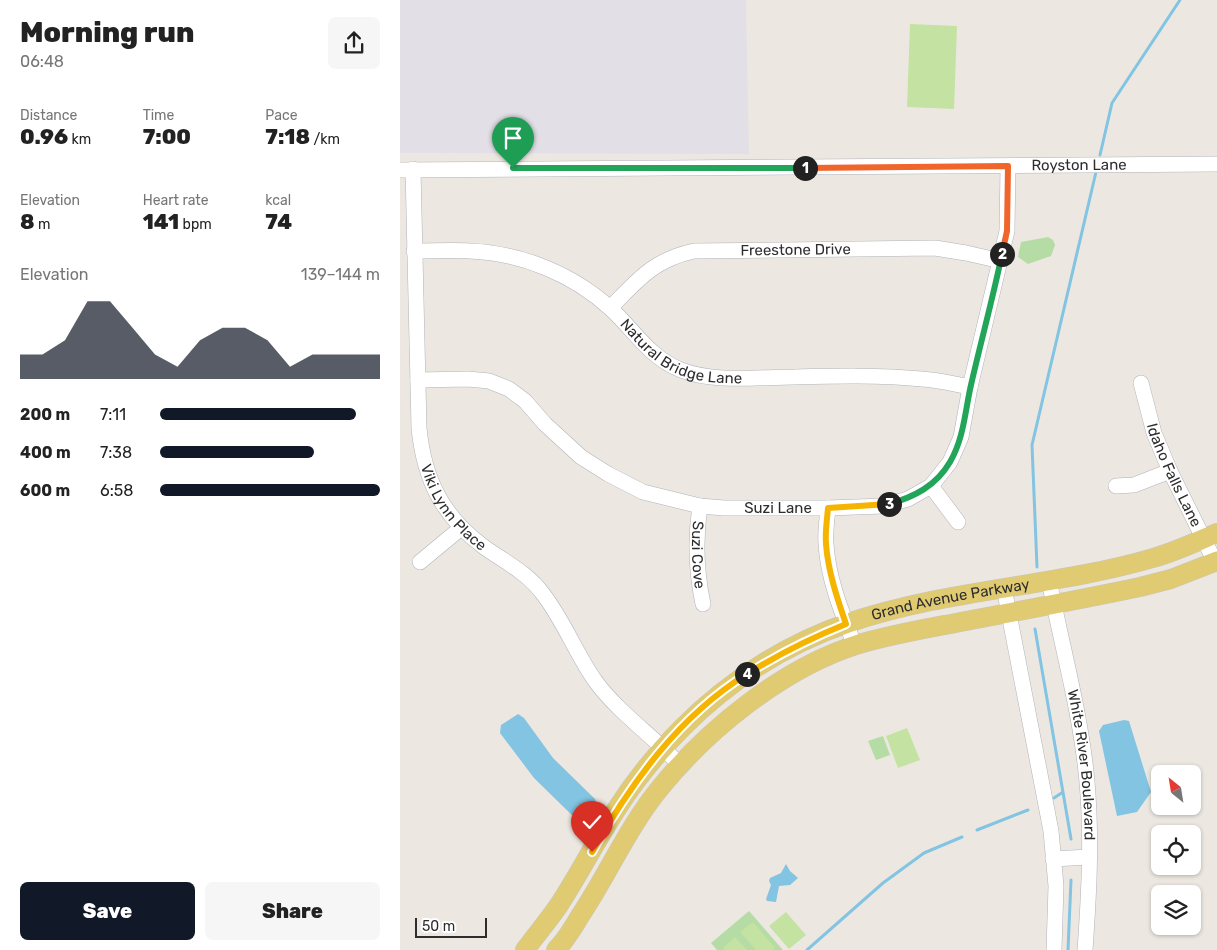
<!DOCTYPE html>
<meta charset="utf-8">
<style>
:root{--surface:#fff;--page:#f6f6f6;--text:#222;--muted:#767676;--accent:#111827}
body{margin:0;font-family:Rubik,sans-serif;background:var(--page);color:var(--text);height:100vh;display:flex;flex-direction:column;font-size:19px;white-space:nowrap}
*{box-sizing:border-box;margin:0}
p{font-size:16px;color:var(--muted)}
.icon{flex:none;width:28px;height:28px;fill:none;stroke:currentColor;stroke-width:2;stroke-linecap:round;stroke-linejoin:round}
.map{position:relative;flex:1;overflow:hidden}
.panel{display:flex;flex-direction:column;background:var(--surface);width:400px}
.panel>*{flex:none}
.needle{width:32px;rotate:330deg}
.fabs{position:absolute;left:751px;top:765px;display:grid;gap:10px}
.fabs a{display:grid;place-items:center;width:50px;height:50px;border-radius:8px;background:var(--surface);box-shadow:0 1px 4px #0004;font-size:25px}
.scale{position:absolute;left:15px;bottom:12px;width:72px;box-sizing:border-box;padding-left:5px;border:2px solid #2d2d2d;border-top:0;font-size:14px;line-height:18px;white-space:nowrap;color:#2d2d2d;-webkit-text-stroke:4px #fff;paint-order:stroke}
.pin{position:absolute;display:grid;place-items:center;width:42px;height:42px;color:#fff;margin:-51px -21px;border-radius:50% 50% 50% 0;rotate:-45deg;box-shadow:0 0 5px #0007}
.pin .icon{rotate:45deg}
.km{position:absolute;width:25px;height:25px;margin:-12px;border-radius:50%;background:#222;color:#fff;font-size:14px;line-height:25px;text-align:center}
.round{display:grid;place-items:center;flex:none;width:52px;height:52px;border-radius:8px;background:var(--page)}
.summary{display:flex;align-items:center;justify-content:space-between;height:85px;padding:0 20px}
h1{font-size:28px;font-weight:800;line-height:38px}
.metrics{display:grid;grid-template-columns:repeat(3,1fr);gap:8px;height:85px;padding:5px 20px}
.metrics div{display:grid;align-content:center}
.metrics b{font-size:21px;font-weight:800}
.metrics small{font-size:14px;font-weight:400}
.metrics p{font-size:14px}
.chart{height:140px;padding:10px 20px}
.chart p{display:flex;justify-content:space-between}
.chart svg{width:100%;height:90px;margin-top:5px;fill:var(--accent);opacity:.7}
.action{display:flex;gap:10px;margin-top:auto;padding:10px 20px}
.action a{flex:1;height:58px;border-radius:8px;background:var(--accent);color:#fff;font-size:20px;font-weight:800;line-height:58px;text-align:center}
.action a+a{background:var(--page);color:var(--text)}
ul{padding:0 20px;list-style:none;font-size:16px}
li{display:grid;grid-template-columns:80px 60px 1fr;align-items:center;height:38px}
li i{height:12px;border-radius:6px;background:var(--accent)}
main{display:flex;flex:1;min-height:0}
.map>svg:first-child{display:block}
.industrial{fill:#e2e0e6}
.green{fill:#b6dca5}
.pitch{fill:#c4e2a2}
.water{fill:#82c4e1}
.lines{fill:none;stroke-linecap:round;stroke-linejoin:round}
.stream{stroke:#82c4e1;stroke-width:3}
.minor-casing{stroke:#b1b2bb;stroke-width:16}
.major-casing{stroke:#c8c8c8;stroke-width:20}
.minor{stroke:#fff;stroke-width:15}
.major{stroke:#e0ca72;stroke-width:19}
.split-1-casing{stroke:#fff;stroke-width:10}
.split-2-casing{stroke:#fff;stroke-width:10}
.split-3-casing{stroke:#fff;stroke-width:10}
.split-4-casing{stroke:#fff;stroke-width:10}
.split-5-casing{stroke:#fff;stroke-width:10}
.split-1{stroke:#22a559;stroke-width:6}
.split-2{stroke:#f0652b;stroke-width:6}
.split-3{stroke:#22a559;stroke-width:6}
.split-4{stroke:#f5b400;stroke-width:6}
.split-5{stroke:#f5b400;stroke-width:6}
.labels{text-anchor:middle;stroke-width:5;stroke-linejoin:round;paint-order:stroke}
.street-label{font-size:15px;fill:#2d2d2d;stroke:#fff}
</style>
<main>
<section class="panel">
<div class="summary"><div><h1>Morning run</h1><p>06:48</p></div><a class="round"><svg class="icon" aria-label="share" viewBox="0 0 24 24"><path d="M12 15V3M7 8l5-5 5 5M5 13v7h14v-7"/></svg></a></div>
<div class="metrics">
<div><p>Distance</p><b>0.96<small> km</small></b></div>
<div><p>Time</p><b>7:00</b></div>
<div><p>Pace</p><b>7:18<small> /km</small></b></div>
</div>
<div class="metrics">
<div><p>Elevation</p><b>8<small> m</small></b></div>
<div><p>Heart rate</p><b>141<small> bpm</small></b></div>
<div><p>kcal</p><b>74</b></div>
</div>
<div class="chart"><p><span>Elevation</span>139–144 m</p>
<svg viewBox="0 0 160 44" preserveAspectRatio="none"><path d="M0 44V32L10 32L20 25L30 6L40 6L50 19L60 32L70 38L80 25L90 19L100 19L110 25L120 38L130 32L140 32L150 32L160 32V44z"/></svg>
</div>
<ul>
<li><b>200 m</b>7:11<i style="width:89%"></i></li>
<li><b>400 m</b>7:38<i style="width:70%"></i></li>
<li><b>600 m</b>6:58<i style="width:100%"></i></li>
</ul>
<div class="action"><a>Save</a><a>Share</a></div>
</section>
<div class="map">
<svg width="817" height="950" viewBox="0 0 817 950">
<rect width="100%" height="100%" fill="#ece8e1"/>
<path class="industrial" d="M0 0H346L349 154 0 153Z"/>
<path class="green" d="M648 237 653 240 655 245 651 256 628 264 618 257 621 242Z
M483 736 490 755 476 760 468 741Z
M349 911 383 950H317L311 943Z"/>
<path class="pitch" d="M510 24 557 26 554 109 507 107Z
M507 728 520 760 498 768 486 736Z
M386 912 406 935 389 949 369 926Z
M353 922 375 948 372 950H356L340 932Z
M335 937 347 950H325L323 948Z"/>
<path class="water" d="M118 714 124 718 153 758 195 799 197 805 187 822 180 823 134 778 100 733 101 725Z
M724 720 729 721 751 792 737 812 717 816 699 731 703 725Z
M386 864 390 871 398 878 390 885 379 886 376 902 367 901 366 899 371 885 369 881 370 878 381 873Z"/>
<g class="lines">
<path class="stream" d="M700 155 712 103 780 0
M637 567 632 445 696 172
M635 629 671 839
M654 798 663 792
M577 830 628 810
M407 950 483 883 524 853 562 837
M668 950 671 880"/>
<defs>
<g id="minor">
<path id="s1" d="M13 169 19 428C24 479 42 516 84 547 105 562 128 573 143 594 164 621 176 654 196 682 219 713 253 736 279 764"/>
<path id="s2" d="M0 170 817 164"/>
<path id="s3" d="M14 251C33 251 52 250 70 251 121 253 173 274 211 309 235 331 249 357 281 370 314 383 359 377 394 377 436 376 479 375 522 379 538 380 554 384 570 387"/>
<path id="s4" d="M210 308C238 280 253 260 294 251L535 248 566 253 601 261"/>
<path id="s5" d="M18 380 68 379 89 381 109 389 125 401 145 424 181 457 208 474 243 492 300 506 324 508H428L483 506 508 499 531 486 550 462 561 437 570 387 607 231 608 166"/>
<path id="s6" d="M741 383 754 433 770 471 815 562"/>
<path d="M531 486 558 522"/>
<path d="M716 486 734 485 770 471"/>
<path id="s7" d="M300 506C295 539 296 571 303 604"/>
<path d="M428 508C427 520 425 532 426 544 428 579 442 613 455 646"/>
<path d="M20 562 61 528"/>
<path id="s8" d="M649 580C662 647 681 714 687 782 692 838 689 894 685 950"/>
<path d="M604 588 651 831 656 886 654 950"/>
<path d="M653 859 689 857"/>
</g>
<g id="major">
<path id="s9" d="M125 950C136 935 148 921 159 905 179 874 196 841 216 810 235 780 258 752 283 727 329 681 386 644 448 623 547 589 654 587 753 558 775 552 796 542 817 533"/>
<path d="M156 950C166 940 173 928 180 916 208 874 228 827 260 788 308 729 382 669 456 645 492 634 530 628 566 621 624 610 683 599 740 587L771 579 817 561"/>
</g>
</defs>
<use href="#minor" class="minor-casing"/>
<use href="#major" class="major-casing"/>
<use href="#minor" class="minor"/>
<use href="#major" class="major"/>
</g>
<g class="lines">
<defs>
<path id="split-1" d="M113 168H405"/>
<path id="split-2" d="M405 168 608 166 607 231 602 254"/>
<path id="split-3" d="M489 504C514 497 536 486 550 462 564 438 565 411 571 385 581 341 593 298 602 254"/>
<path id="split-4" d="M347 674C379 654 411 638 446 624 437 598 428 571 426 544 425 532 427 520 428 508L489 504"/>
<path id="split-5" d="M192 852C231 783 279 716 347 674"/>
</defs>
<use href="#split-1" class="split-1-casing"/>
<use href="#split-2" class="split-2-casing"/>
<use href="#split-3" class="split-3-casing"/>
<use href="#split-4" class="split-4-casing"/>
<use href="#split-5" class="split-5-casing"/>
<use href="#split-1" class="split-1"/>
<use href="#split-2" class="split-2"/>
<use href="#split-3" class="split-3"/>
<use href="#split-4" class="split-4"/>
<use href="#split-5" class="split-5"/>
</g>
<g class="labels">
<g class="street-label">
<text dy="5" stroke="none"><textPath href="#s2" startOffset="679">Royston Lane</textPath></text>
<text dy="5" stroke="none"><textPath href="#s4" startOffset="205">Freestone Drive</textPath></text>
<text dy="5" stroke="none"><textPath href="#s3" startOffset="298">Natural Bridge Lane</textPath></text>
<text dy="5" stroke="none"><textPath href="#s6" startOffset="98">Idaho Falls Lane</textPath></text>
<text dy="5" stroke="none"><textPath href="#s1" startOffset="348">Viki Lynn Place</textPath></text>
<text dy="5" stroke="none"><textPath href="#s5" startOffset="400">Suzi Lane</textPath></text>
<text dy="5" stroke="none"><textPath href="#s7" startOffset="49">Suzi Cove</textPath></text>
<text dy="5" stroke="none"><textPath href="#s9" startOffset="576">Grand Avenue Parkway</textPath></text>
<text dy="5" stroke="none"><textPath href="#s8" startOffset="188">White River Boulevard</textPath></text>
</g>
</g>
</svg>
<div class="fabs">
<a><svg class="needle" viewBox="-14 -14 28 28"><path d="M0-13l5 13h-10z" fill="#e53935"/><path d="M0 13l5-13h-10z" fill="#767676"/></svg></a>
<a><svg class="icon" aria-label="locate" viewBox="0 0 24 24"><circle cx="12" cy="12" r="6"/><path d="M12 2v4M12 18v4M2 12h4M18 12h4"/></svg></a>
<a><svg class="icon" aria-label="layers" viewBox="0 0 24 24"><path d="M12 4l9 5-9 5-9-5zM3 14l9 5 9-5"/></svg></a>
</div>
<div class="scale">50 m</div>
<div class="pin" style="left:113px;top:168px;background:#1e9e55"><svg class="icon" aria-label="arrive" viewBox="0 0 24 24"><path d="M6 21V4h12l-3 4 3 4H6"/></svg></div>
<div class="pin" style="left:192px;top:852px;background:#d93025"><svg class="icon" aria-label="check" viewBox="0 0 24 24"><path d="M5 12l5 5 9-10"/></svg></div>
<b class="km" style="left:405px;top:168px">1</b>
<b class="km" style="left:602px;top:254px">2</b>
<b class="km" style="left:489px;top:504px">3</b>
<b class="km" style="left:347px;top:674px">4</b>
</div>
</main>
